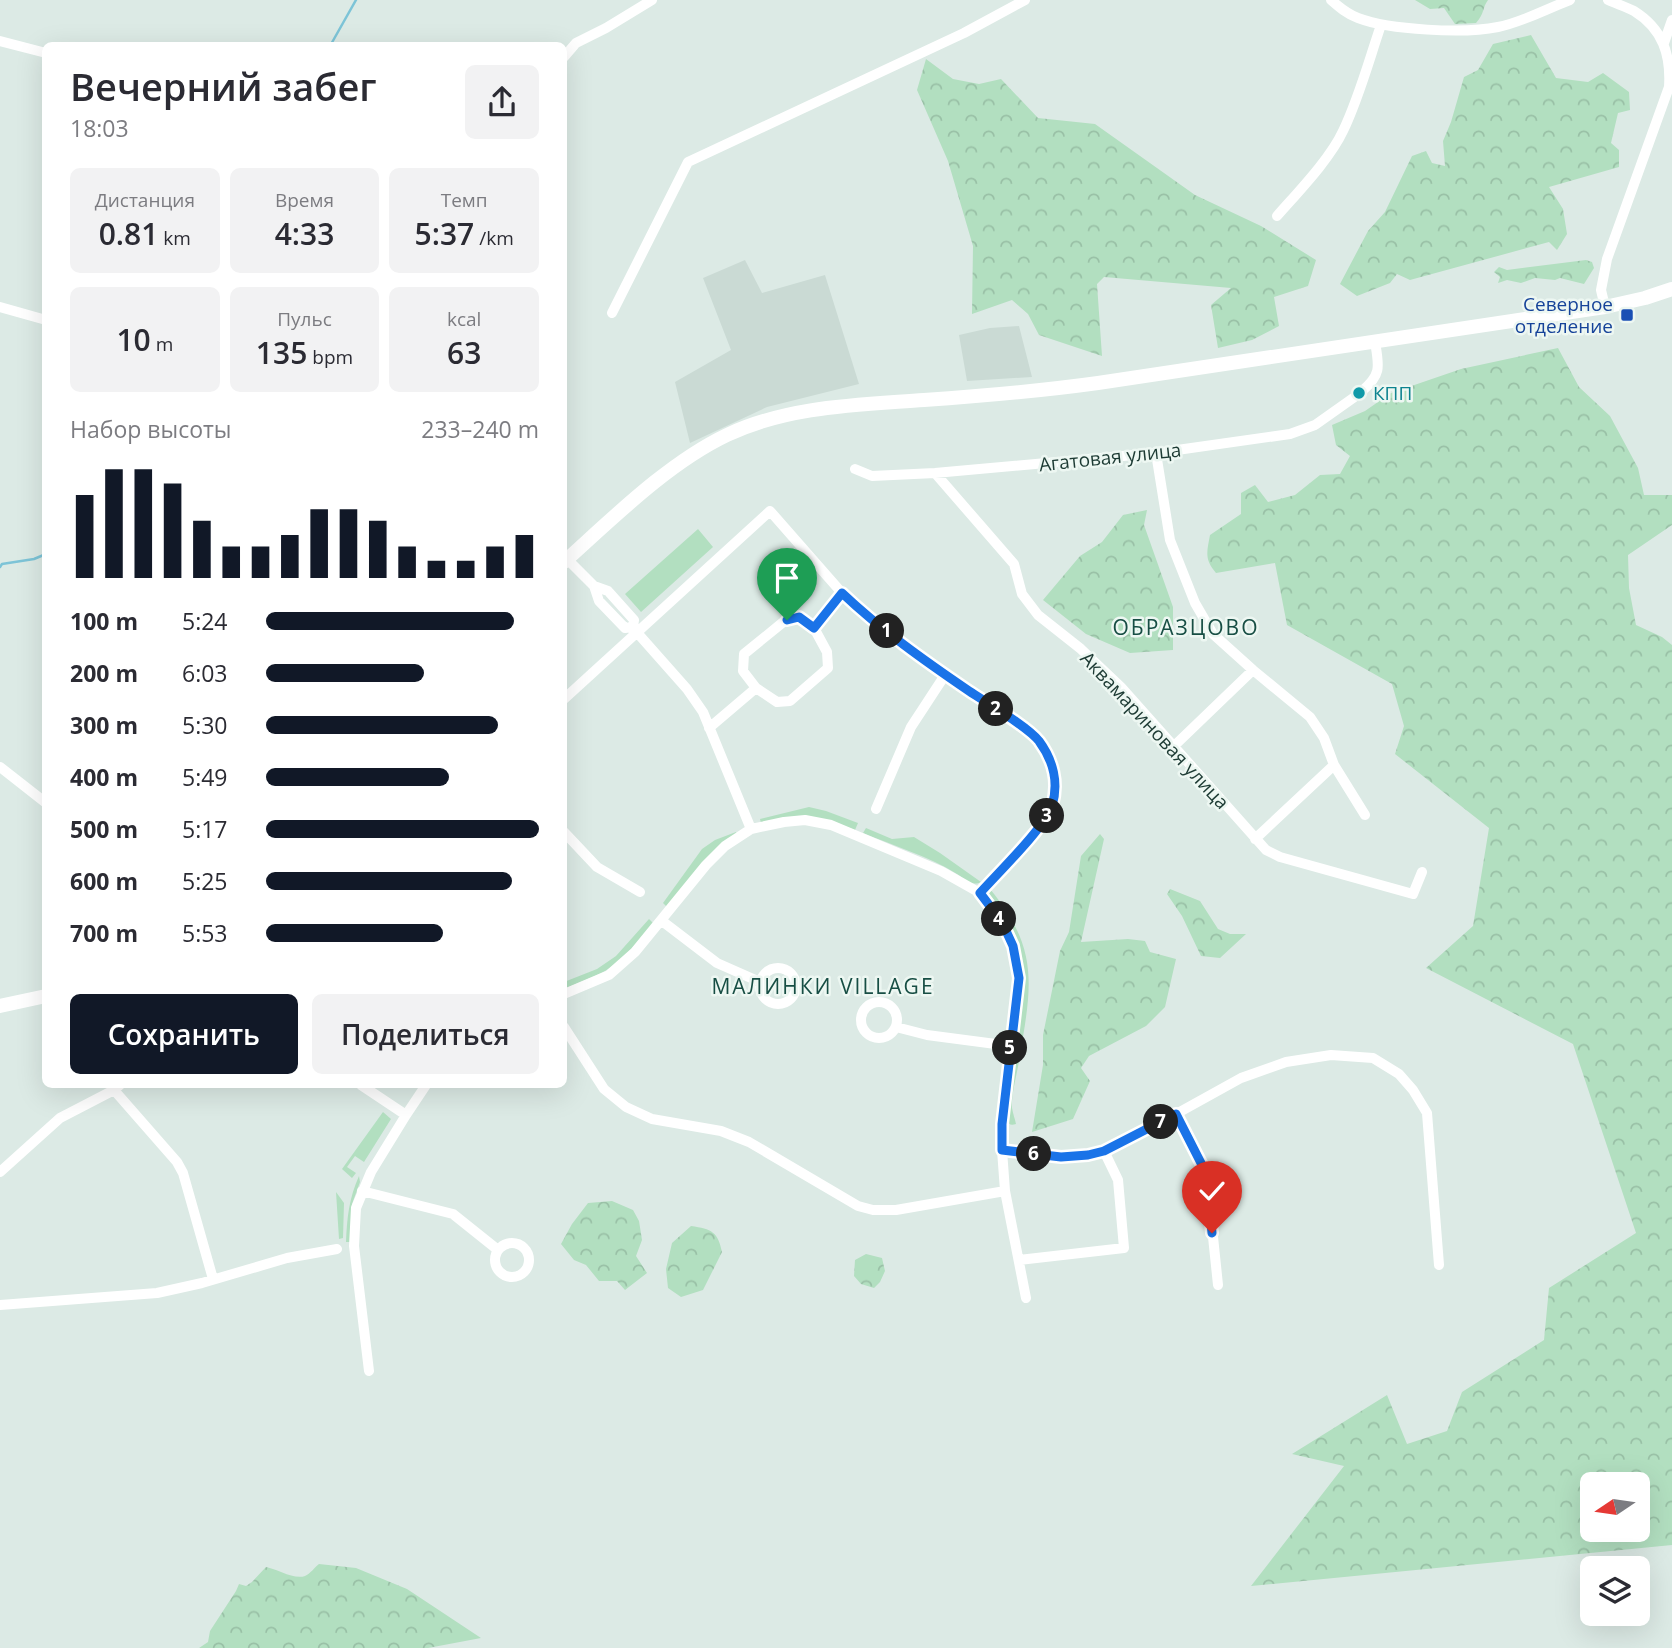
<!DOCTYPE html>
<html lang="ru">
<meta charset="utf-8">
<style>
:root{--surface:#fff;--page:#f2f2f3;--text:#2b2b33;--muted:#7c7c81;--accent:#111827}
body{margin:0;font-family:"Open Sans",sans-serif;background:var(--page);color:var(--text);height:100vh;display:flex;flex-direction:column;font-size:26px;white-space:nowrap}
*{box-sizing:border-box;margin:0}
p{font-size:23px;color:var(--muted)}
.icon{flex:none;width:38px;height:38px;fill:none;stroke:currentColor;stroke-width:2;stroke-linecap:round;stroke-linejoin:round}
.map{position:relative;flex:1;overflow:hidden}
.details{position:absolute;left:42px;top:42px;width:525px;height:1046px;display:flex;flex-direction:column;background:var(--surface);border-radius:10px;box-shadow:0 7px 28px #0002}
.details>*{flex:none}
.needle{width:46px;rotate:257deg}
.tools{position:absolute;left:1580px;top:1472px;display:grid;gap:14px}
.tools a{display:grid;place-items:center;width:70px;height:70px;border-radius:10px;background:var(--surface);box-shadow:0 7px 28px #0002;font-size:35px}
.pin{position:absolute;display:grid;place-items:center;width:60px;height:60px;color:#fff;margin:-72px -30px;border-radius:50% 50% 50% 0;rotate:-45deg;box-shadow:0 0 7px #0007}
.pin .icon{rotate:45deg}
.km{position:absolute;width:35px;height:35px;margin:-18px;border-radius:50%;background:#222;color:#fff;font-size:19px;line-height:35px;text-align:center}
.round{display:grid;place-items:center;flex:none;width:74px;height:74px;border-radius:10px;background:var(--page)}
.headline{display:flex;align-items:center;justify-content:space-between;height:119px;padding:0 28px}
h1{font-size:38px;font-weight:600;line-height:52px}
.stats{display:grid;grid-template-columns:repeat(3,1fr);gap:10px;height:119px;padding:7px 28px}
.stats div{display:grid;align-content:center;border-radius:10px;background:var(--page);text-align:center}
.stats b{font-size:30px;font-weight:600}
.stats small{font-size:19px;font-weight:400}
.stats p{font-size:19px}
.chart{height:196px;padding:14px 28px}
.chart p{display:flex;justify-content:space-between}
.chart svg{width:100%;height:126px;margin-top:7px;stroke:var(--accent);stroke-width:6}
.cta{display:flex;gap:14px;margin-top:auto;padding:14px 28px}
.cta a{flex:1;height:80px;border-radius:10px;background:var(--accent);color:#fff;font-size:28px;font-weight:600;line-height:80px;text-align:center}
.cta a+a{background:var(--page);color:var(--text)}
ul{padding:0 28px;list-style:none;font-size:23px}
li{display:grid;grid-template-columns:112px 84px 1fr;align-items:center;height:52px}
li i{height:18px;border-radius:9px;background:var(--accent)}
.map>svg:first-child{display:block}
.built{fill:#cadad4}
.grass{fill:#b2dfc0}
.forest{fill:url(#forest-crowns);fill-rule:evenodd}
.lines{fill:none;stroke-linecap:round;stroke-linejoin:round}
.stream{stroke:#7dc4d7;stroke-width:2.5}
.street{stroke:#fff;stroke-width:10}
.secondary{stroke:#fff;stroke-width:14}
.route-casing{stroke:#fff;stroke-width:14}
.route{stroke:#1a73e8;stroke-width:9}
.transit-dot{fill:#1a4fb4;stroke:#edf7f2;stroke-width:2.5}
.culture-dot{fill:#0f9aa8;stroke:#edf7f2;stroke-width:2.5}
.labels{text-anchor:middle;stroke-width:5;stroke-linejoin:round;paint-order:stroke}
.transit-label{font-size:19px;fill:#164399;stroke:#edf7f2;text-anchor:end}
.culture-label{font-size:19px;fill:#0d838f;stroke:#edf7f2;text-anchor:start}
.street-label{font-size:19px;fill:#1d3b34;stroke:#edf7f2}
.neighbourhood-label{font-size:21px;letter-spacing:2px;fill:#174e44;stroke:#edf7f2}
</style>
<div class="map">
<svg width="1672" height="1648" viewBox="0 0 1672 1648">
<defs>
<pattern id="forest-crowns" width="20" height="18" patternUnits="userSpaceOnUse" patternTransform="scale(1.75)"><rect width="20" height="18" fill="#b2dfc0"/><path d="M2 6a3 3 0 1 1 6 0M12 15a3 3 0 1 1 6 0" fill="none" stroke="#99c0a6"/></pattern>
</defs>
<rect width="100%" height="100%" fill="#dceae5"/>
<path class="built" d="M745 260 762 293 825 275 859 384 767 407 690 443 675 382 731 350 703 278Z
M1019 326 1032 377 967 381 959 335 990 328Z"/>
<path class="grass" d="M698 529 713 547 641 612 625 594Z
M809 807 826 811 858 823 855 830 826 820 761 823 760 819Z
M866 828 892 839 914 837 940 853 981 882C971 887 965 879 957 874 928 856 894 846 863 833Z
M736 832 737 834 667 907 663 903 702 849 715 840Z
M990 889C1041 951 1031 988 1019 1061 1017 1074 1011 1095 1012 1108 1013 1114 1015 1119 1016 1124 1010 1126 1009 1124 1006 1119L1023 976 988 898 987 893Z
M649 919 653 923C639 940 625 959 605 971 592 978 577 983 564 989V982L597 969 616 956Z
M383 1112 391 1119 364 1162 355 1156 347 1167 356 1173 352 1178 342 1169Z
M359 1176 360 1182 352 1204 350 1242H346C347 1218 349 1198 359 1176Z
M336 1192 344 1203 343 1238 339 1239Z"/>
<path class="forest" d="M1415 0H1488C1482 8 1485 13 1476 23L1455 24 1444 8 1430 9Z
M1531 35 1556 78 1588 82 1603 73 1629 92 1630 110 1618 113 1611 143 1619 150V167L1549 187 1563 209 1567 234 1557 250 1549 242 1410 280 1397 274 1390 283 1357 296 1340 284 1368 231 1385 212 1412 156 1426 151 1432 163 1445 166 1443 141 1451 122 1464 77 1478 70 1493 44Z
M926 59 953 79 979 84 1001 79 1038 118 1095 124 1195 195 1261 226 1316 260 1308 286 1274 297 1279 326 1252 340 1218 348 1211 305 1231 288 1104 277 1097 284 1102 356 1039 335 1028 314 1012 300 972 314 973 246 948 161 917 90Z
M1586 260 1592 262 1594 268 1584 284 1560 278 1555 280 1535 278 1521 283 1507 280 1498 283 1500 277 1494 272 1499 267 1507 270Z
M1558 348 1579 387 1610 416 1638 468 1644 495H1672V525L1628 555 1629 588 1636 625 1662 637 1672 645V1545L1251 1586 1344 1466 1292 1454 1387 1395 1407 1444 1447 1431 1462 1392 1544 1340 1549 1288 1636 1233 1573 1044 1426 968 1473 926 1489 828 1395 754 1404 726 1392 684 1287 625 1275 563 1216 573C1204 559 1207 552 1210 535L1241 514V493L1255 485 1268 502 1295 495 1320 475 1340 474 1350 456 1336 445 1332 425 1365 411 1391 393 1461 369ZM1592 1484H1638V1530H1592Z
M1147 510 1144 525 1173 607V650L1130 653 1086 634 1043 600 1080 556 1102 542 1123 515Z
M1100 834 1104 839 1081 942 1128 939 1145 941 1150 952 1176 959 1165 1007 1146 1026 1089 1056 1081 1068 1090 1081 1073 1119 1032 1132 1043 1065V1035L1060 951 1069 932 1081 856Z
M1170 889 1200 901 1218 929 1230 934H1246L1220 958 1201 956 1182 916 1167 894Z
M612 1201 633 1210 639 1221 642 1240 636 1256 647 1273 625 1290 617 1281H599L586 1265 574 1260 561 1244 572 1224 588 1203Z
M691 1226C712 1229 718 1232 722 1252L703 1290 681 1297 668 1288 666 1269 672 1243Z
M866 1254 882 1258 885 1271 880 1282 874 1288 861 1284 854 1276 855 1260Z
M319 1564 356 1568 407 1589 481 1638 428 1648H199L208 1642 210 1631 236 1591 239 1584 246 1586 252 1582 266 1567C277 1569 294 1580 305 1576 310 1574 315 1567 319 1564Z"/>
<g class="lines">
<path class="stream" d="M330 46 356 0
M0 567 2 564 34 559 46 554"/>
<path class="street" d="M1331 0C1339 7 1347 14 1358 18 1390 30 1464 34 1498 27 1523 22 1546 9 1570 0
M0 41 46 53
M1664 43 1672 20
M564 57 576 43 606 28 652 0
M1277 216C1298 192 1330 159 1343 131 1359 98 1369 60 1381 25
M0 307 46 320
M1605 307 1601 290 1607 259 1669 87C1671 55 1663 29 1634 11 1626 7 1617 4 1608 0
M612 313 688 162 964 33 1025 0
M1362 391C1382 374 1379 366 1375 342
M1156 453 1170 540 1195 603 1213 634 1253 670 1310 717 1324 738 1334 765 1365 815
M855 469 872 476 935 473 1156 453 1290 434 1315 425 1356 396
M935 473 1014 564 1022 594 1038 615 1081 649 1121 687 1266 850 1280 857 1413 894 1422 872
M564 556 594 586
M594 586 608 591 634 620 633 627 625 628 599 601Z
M633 628 687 689 703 712 751 829
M756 688 777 702 790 701 828 668 827 652 814 628
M564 699 770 511 842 593 866 615 945 675 1037 738 1049 757 1055 777 1051 809 1036 830 980 893
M709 728 756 688 743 671 744 654 787 619 799 617 814 628 842 593
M1173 747 1253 670
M0 767 46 803
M876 809 911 727 945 675
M564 832 597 867 640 892
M1255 839 1334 765
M662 921 717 963 760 982
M760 986a18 18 0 1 1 36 0a18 18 0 1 1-36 0Z
M564 994 609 975 635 952 706 865 725 846 751 829 784 822 805 820 831 825 941 871 980 893 1002 922 1013 946 1019 978 1002 1124V1150L1005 1191 1026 1298
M861 1020a18 18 0 1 1 36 0a18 18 0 1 1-36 0Z
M564 1027 604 1089 626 1107 652 1119 721 1131 749 1142 858 1206 873 1210H896L1005 1191
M896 1027 927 1035 1011 1046
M361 1085 406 1115
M114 1090 177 1162 183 1173 213 1279
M1176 1114 1203 1167 1207 1179 1218 1285
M1002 1150 1061 1157 1088 1155 1104 1151 1176 1114 1241 1078 1286 1062 1331 1055 1373 1058 1399 1074 1413 1090 1427 1113 1439 1265
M0 1172 60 1118 114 1090 120 1085
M362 1191 453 1214 498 1250
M495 1260a17 17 0 1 1 34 0a17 17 0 1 1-34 0Z
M1019 1260 1124 1248 1118 1180 1104 1151
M0 1305 157 1293 202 1283 287 1258 337 1249
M369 1371 354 1246 356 1208 371 1172 406 1115 426 1085"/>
<path class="secondary" d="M564 562C612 519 668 463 727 435 788 406 858 405 924 400 982 396 1040 391 1098 383L1605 307 1645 298 1672 289
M0 1006 46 996"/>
</g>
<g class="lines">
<defs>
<path id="route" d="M787 620 799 617 814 628 842 593C881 630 925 661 969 691 987 703 1027 726 1039 741 1053 760 1059 783 1052 806 1046 826 996 875 980 893L1002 922 1013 946 1019 978 1002 1124V1150L1061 1157 1088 1155 1104 1151 1176 1114 1203 1167 1207 1180 1212 1233"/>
</defs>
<use href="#route" class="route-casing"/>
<use href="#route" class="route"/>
</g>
<rect class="transit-dot" x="1620" y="308" width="14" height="14" rx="3.5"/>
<circle class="culture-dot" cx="1359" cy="393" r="7"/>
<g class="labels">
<g class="transit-label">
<text x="1613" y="311">Северное<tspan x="1613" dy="22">отделение</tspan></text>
</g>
<g class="culture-label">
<text x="1373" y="400">КПП</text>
</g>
<g class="street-label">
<text transform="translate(1110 457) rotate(-6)" y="7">Агатовая улица</text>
<text transform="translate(1155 730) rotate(47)" y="7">Аквамариновая улица</text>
</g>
<g class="neighbourhood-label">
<text x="1186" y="635">ОБРАЗЦОВО</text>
<text x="823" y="994">МАЛИНКИ VILLAGE</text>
</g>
</g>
</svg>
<div class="tools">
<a><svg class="needle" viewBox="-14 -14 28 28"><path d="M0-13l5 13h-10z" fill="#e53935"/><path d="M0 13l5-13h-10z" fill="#7c7c81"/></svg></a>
<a><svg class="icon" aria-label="layers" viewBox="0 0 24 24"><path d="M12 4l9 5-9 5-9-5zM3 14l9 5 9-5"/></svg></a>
</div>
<div class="pin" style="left:787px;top:620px;background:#1e9e55"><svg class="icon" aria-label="arrive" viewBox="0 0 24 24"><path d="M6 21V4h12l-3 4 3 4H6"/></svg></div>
<div class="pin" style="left:1212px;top:1233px;background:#d93025"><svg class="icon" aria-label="check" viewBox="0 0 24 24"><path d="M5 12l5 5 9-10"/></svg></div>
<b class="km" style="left:887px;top:631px">1</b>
<b class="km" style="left:996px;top:709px">2</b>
<b class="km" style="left:1047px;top:816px">3</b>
<b class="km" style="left:999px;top:919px">4</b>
<b class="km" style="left:1010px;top:1048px">5</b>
<b class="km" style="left:1034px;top:1154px">6</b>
<b class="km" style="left:1161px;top:1122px">7</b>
<section class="details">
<div class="headline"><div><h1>Вечерний забег</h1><p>18:03</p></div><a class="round"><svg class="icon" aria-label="share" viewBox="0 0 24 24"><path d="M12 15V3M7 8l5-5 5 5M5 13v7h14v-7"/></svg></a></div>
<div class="stats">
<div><p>Дистанция</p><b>0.81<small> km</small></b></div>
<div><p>Время</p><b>4:33</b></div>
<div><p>Темп</p><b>5:37<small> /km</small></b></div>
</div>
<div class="stats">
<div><b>10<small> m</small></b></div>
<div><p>Пульс</p><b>135<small> bpm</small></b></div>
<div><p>kcal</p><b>63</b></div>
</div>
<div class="chart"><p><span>Набор высоты</span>233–240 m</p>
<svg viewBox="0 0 160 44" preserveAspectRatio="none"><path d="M5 44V15M15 44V6M25 44V6M35 44V11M45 44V24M55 44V33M65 44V33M75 44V29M85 44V20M95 44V20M105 44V24M115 44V33M125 44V38M135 44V38M145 44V33M155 44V29"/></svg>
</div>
<ul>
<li><b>100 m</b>5:24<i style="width:91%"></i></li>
<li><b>200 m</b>6:03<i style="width:58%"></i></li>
<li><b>300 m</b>5:30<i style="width:85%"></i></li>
<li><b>400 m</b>5:49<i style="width:67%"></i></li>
<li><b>500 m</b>5:17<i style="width:100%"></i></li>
<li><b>600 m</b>5:25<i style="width:90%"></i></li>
<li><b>700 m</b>5:53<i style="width:65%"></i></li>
</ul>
<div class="cta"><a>Сохранить</a><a>Поделиться</a></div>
</section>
</div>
